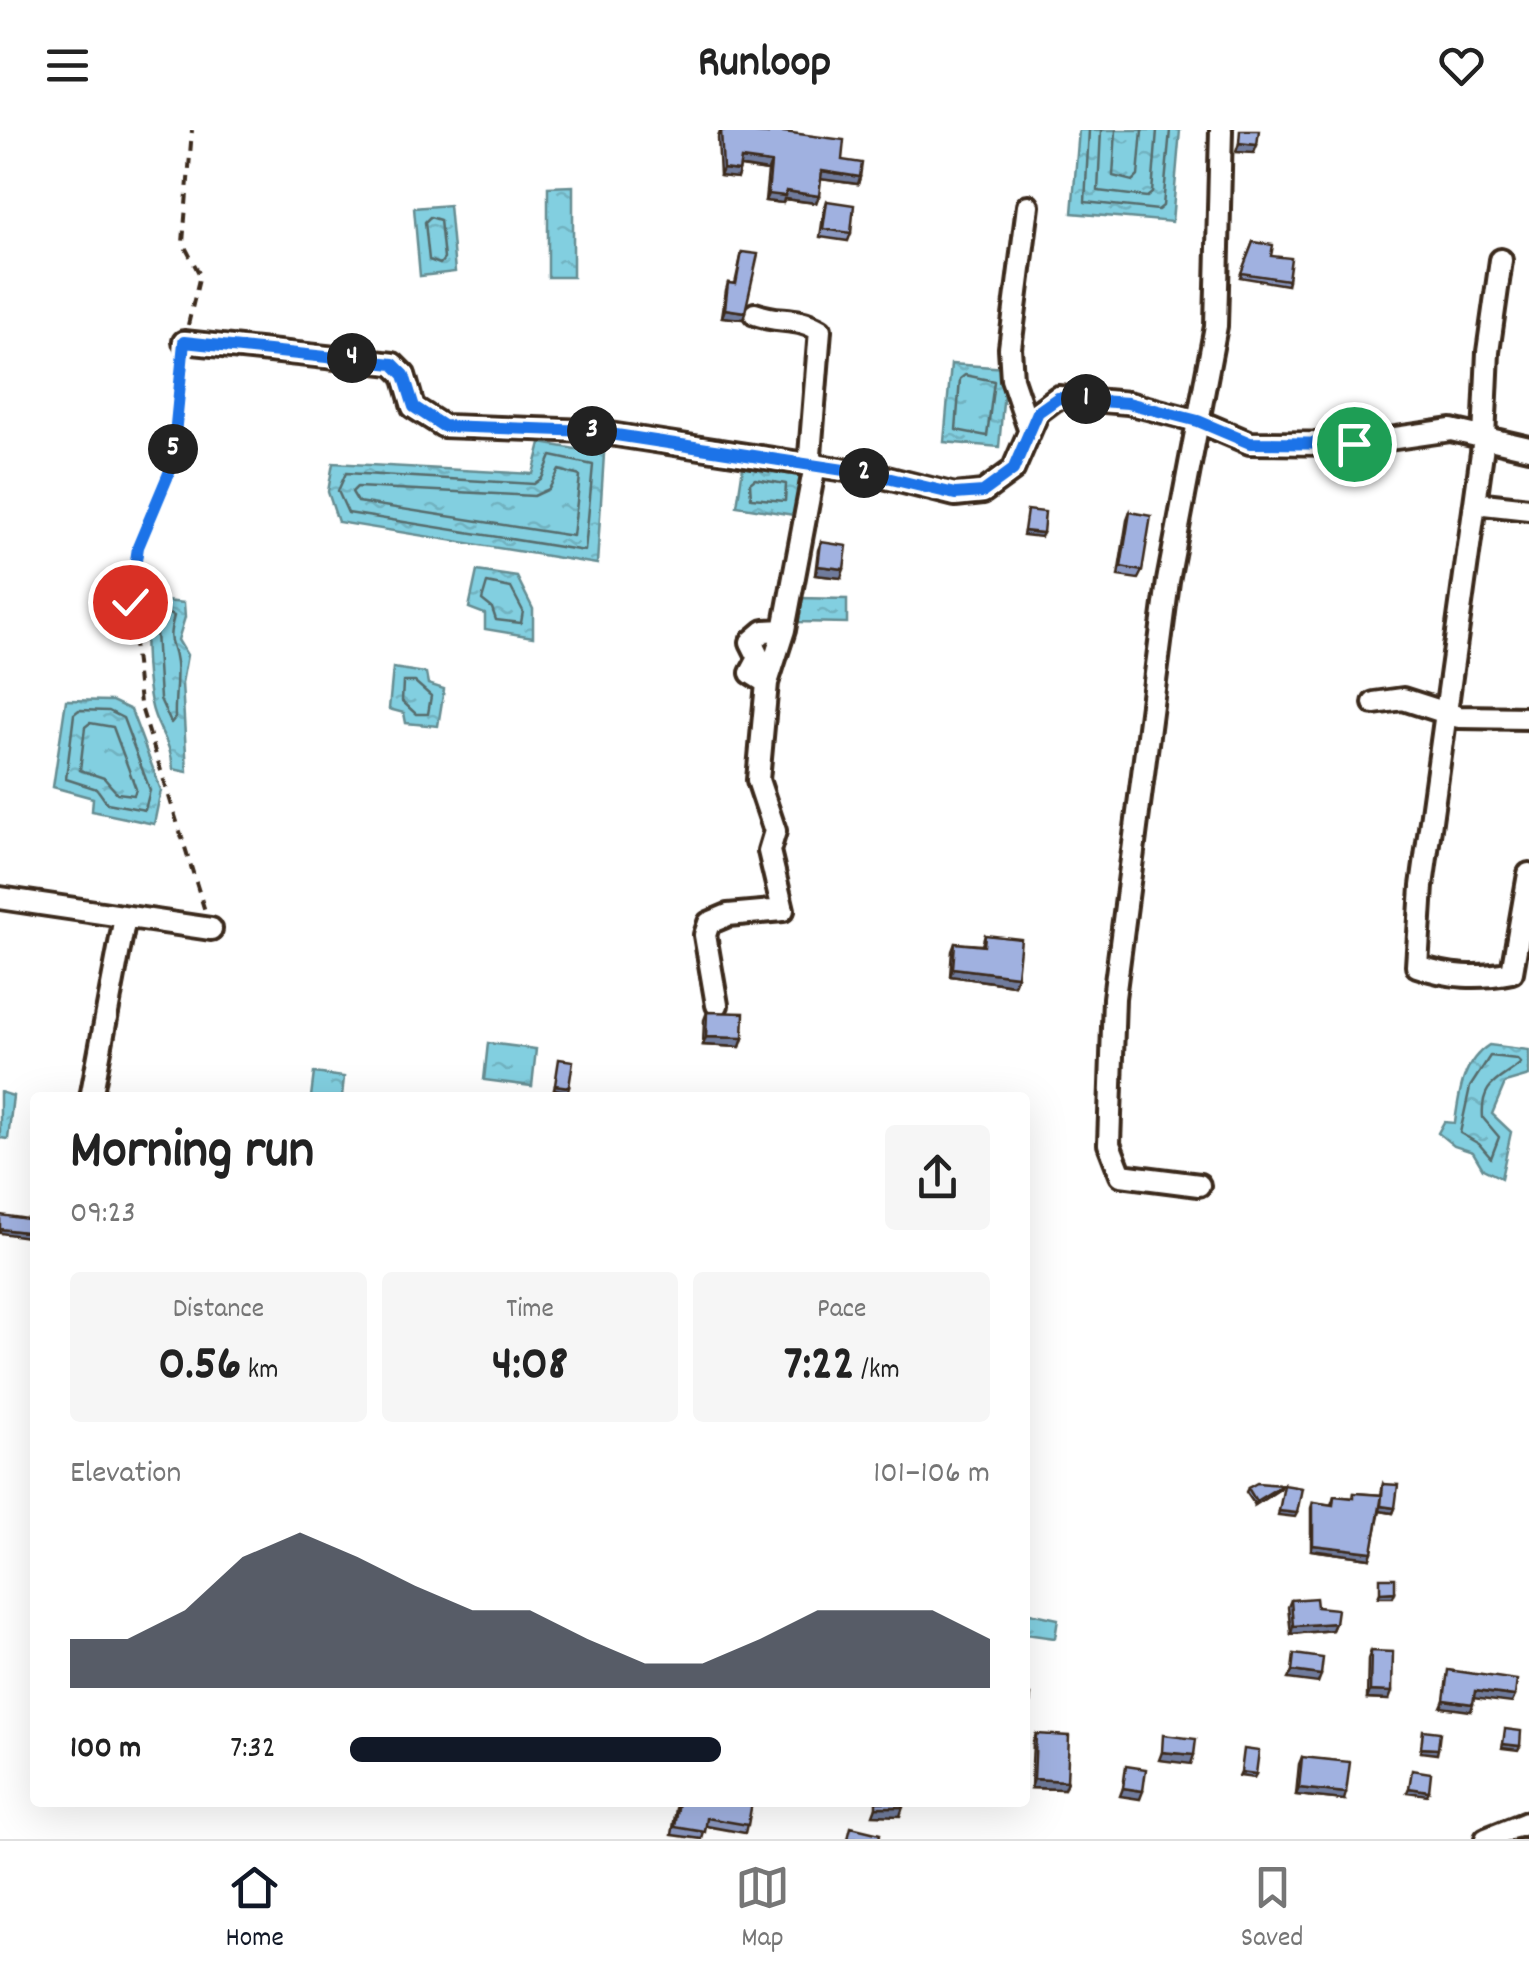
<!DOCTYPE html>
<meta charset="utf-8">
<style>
:root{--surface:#fff;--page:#f6f6f6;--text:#222;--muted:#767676;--line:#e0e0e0;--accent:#111827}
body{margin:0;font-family:Dekko,sans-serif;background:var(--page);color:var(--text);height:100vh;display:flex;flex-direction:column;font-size:38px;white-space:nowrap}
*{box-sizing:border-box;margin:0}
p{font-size:32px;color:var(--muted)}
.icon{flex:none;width:55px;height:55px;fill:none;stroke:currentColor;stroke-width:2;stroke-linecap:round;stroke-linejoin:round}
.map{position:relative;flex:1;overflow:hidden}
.side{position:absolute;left:30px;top:962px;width:1000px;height:715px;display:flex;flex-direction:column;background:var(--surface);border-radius:10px;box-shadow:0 10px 40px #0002}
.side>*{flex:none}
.pin{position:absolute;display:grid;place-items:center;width:85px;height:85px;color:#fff;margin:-42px;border:5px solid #fff;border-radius:50%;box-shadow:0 2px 10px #0007}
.km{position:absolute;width:50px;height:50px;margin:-25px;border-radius:50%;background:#222;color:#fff;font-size:28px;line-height:50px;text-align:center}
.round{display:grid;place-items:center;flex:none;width:105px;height:105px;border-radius:10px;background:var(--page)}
.overview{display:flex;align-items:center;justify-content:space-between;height:170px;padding:0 40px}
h1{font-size:55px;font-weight:800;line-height:75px}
.stats{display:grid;grid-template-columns:repeat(3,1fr);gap:15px;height:170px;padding:10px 40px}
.stats div{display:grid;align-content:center;border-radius:10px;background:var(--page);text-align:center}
.stats b{font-size:50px;font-weight:800}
.stats small{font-size:28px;font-weight:400}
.stats p{font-size:28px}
.chart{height:280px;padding:20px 40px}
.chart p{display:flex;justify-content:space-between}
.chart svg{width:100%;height:180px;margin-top:10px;fill:var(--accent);opacity:.7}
ul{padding:0 40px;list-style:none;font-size:32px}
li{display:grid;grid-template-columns:160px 120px 1fr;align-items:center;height:75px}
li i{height:25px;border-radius:12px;background:var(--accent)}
header{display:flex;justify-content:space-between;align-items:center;height:130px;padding:0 40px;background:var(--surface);font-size:45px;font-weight:800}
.tab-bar{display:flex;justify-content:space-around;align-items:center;height:140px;border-top:2px solid var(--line);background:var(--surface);font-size:28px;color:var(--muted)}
.tab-bar a{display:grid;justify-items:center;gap:5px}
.tab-bar .current{color:var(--accent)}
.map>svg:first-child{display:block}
.water{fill:url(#water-ripples);stroke:#668d92;stroke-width:2.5}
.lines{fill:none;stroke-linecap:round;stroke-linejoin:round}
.shore{stroke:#576c6c;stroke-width:2.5}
.minor-casing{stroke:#3b2a1e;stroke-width:28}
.path{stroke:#3b2a1e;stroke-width:4;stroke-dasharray:10 8;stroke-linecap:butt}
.minor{stroke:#fff;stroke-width:20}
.wall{fill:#8a98c1;stroke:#3b2a1e;stroke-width:2.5}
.shaded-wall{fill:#707c9d;stroke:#3b2a1e;stroke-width:2.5}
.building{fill:#a0b1e0;stroke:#3b2a1e;stroke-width:2.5}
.route-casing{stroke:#fff;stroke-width:20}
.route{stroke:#1a73e8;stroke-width:12}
</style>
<header><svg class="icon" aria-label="menu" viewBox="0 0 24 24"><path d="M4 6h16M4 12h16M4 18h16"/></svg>Runloop<svg class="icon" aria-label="heart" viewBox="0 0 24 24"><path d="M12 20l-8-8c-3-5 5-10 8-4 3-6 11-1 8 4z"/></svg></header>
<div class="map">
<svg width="1529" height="1709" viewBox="0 0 1529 1709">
<defs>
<pattern id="water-ripples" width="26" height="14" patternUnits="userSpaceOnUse" patternTransform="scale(2.5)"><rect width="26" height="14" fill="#82cfe0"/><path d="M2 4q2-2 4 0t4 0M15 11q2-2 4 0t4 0" fill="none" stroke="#71b2c0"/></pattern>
</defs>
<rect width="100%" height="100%" fill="#fff"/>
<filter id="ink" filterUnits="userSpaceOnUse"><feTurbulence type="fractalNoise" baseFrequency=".01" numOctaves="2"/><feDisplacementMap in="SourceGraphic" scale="20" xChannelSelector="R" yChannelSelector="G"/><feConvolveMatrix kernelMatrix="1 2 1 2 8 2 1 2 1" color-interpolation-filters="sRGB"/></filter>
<g filter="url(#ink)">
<path class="water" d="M1079 0H1180L1172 92 1072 83Z
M573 56V147H548V57Z
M449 75 455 142 420 146 414 78Z
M951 234 1006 238 999 317 944 312Z
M541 313 604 324 597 434 338 392 328 362 333 333 533 344Z
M743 337 800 346 794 385 737 376Z
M477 441 517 447 533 479V507L485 499V484L469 478Z
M798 468 847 469V493L797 492Z
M144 469 184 473 185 487 178 510 187 525 182 553 187 642 173 639C171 609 156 600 151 573 144 539 146 502 144 469Z
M393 538 426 543 428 554 444 559 438 596 406 593 404 583 389 579Z
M66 570 112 571 131 580 161 660 154 694 92 681 93 668 53 657Z
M488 913 536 919 532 956 484 950Z
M1489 915 1529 920V946L1505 953 1492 984 1511 1002 1501 1048 1483 1039 1473 1022 1454 1016 1438 1003 1444 992 1455 993C1459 964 1462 932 1489 915Z
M314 943 344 947 342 967H311Z
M0 962 13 966 8 1009 0 1008Z
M1025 1482 1058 1489 1055 1508 1025 1504Z"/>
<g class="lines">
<path class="shore" d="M1089 0 1085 72 1158 80 1163 76 1170 0
M1101 0 1098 61 1147 67 1152 63 1157 0
M1116 0 1113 46 1133 51 1138 46 1142 0
M430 87 440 90 444 129 440 134 429 130 425 92Z
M965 245 994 251 987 306 956 300 960 249Z
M551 326 593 335 585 421 348 383 338 361 346 343 534 354 542 348Z
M559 340 580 346 573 406 358 372 352 362 357 357 534 366 549 359Z
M755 349 786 354 785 371 751 368 750 353Z
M487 453 511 458 523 481 521 493 496 490 492 478 482 470Z
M161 481 174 486C166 516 173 508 176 532 178 546 174 571 175 588L171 593 160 569 155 485Z
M403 552H415L431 566 428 584H416L402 571Z
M79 580 109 581 123 588 150 660 145 680 107 673 97 659 66 649 74 584Z
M90 593 113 597 136 659 134 665 117 663 104 648 80 640 85 597Z
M1490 926 1517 929 1521 933C1501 951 1480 951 1483 988L1499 1007 1491 1028 1479 1014 1460 1003 1470 957Z"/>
<defs>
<path id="minor" d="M1028 76 1010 218 1012 249 1029 299
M1501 130 1488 222 1484 308 1422 756 1417 836C1449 847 1478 849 1512 842L1529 744
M184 212 393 234 404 245 413 277 443 296 590 301 871 344 955 365 983 362 1013 340 1038 282 1058 267 1128 273 1198 291 1250 313 1354 314 1451 300 1529 318
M1475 373 1529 379
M767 553 751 543 759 528 751 512 764 501 784 500
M1374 573 1403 569 1459 587 1529 588
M0 768 211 799
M717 875 705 805 709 793 728 785 783 780 769 721 775 701 758 650 767 553 784 500 815 335 810 325 820 200C793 185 781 194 755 184
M91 968 125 787
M1199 1055 1121 1045 1109 1014 1114 868 1168 451 1216 196 1221 0
M1486 1709 1529 1692"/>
</defs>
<use href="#minor" class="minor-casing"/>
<path class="path" d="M188 195 200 145 183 113 192 0
M182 229 172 335 137 417 130 473 140 574 205 781"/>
<use href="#minor" class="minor"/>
</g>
<path class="wall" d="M721 0 842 30 860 47 858 54 821 49 816 73 784 69 783 73 765 71 768 41 740 37 737 48 720 46 718 7Z
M827 71 851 103 848 111 820 107 824 80Z
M1253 112 1271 126 1288 150 1287 155 1240 147Z
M742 122 743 189 722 187 726 160 728 153 735 154Z
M1130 382 1142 441 1138 449 1118 446 1127 390Z
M821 412 841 448 815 445 818 420Z
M985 805 1017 846 1014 855 950 846 952 821 955 813 982 815Z
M707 882 743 908 740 917 703 915 704 890Z
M1383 1354 1395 1378 1393 1383 1380 1381 1370 1428 1311 1420V1378L1313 1372 1331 1375 1334 1366 1353 1368 1354 1363 1381 1365Z
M1282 1355 1280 1359 1255 1375 1246 1362 1248 1358Z
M1291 1470 1317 1477 1335 1493 1332 1500 1291 1504 1288 1477Z
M1371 1521 1389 1570 1367 1569 1368 1529Z
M1036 1604 1067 1651 1064 1659 1031 1658 1033 1612Z
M1302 1627 1344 1670 1296 1665 1299 1634Z
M677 1672H752L745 1703 706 1696 702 1709 672 1705Z"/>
<path class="shaded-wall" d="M1239 13 1257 15 1254 23 1236 22Z
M741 29 771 33 768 41 738 36Z
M723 39 739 41 737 48 720 46Z
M822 41 860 47 858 54 820 49Z
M786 61 819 66 816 73 784 69 783 73 765 71 768 64Z
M725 179 745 182 743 189 722 187Z
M1024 401 1043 403 1041 407 1023 405Z
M818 436 844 439 841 448 815 445Z
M953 838 1017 846 1014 855 950 846Z
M706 907 743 908 740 917 703 915Z
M555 955 569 957 568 961 554 959Z
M0 1099 35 1103V1108L0 1103Z
M1282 1355 1280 1359 1255 1375 1256 1371Z
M1381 1376 1395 1378 1393 1383 1380 1381Z
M1279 1381 1297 1383 1295 1387 1278 1385Z
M1313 1415 1372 1422 1370 1428 1311 1420Z
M1395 1462 1393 1467H1378L1380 1463Z
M1335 1493 1332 1500 1291 1504 1293 1496Z
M1292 1541 1321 1545 1318 1553 1288 1549Z
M1370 1561 1392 1562 1389 1570 1367 1569Z
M1475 1561 1515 1566 1512 1573 1472 1568Z
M1444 1570 1473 1574 1471 1581 1441 1577Z
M1503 1614 1520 1616 1518 1620 1502 1618Z
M1421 1618 1438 1619 1437 1624 1420 1622Z
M1162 1622 1194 1625 1191 1634 1159 1630Z
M1241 1642 1256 1644 1254 1648 1239 1646Z
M1034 1649 1067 1651 1064 1659 1031 1658Z
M1123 1658 1143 1661 1140 1669 1120 1666Z
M1299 1658 1346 1663 1344 1670 1296 1665Z
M1409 1658 1429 1661 1427 1665 1407 1662Z
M876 1677H903L900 1686 873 1685Z"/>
<path class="building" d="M721 0 768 4 769 0 844 10 842 30 862 33 860 47 822 41 819 66 786 61 785 66 768 64 771 33 741 29 739 41 723 39Z
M1240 0H1259L1257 15 1239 13Z
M827 71 854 75 851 103 823 99Z
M1253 112 1273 115 1271 126 1291 128 1288 150 1241 143Z
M742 122 758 124 745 182 725 179 728 153 736 154Z
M1027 380 1045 382 1043 403 1024 401Z
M1130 382 1151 386 1142 441 1121 437Z
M821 412 847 416 844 439 818 436Z
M985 805 1021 809 1017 846 953 838 955 813 984 816Z
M707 882 744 883 743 908 706 907Z
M559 929 573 931 569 957 555 955Z
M0 1085 35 1090V1103L0 1099Z
M1257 1353 1282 1355 1256 1371 1248 1358Z
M1383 1354 1398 1355 1395 1378 1381 1376Z
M1284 1355 1302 1358 1297 1383 1279 1381Z
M1354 1363 1382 1365 1372 1422 1313 1415V1372L1333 1375 1334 1366 1354 1368Z
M1380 1448H1395V1462L1380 1463Z
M1316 1468 1317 1477 1337 1479 1335 1493 1293 1496 1291 1470Z
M1371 1521 1393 1522 1392 1562 1370 1561Z
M1294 1524 1323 1528 1321 1545 1292 1541Z
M1448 1540 1517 1550 1515 1566 1475 1561 1473 1574 1444 1570Z
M1025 1565H1031L1027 1606 1025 1605Z
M1505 1599 1521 1601 1520 1616 1503 1614Z
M1423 1600 1440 1602 1438 1619 1421 1618Z
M1036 1604 1069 1606 1067 1651 1034 1649Z
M1163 1605 1196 1609 1194 1625 1162 1622Z
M1244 1619 1259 1621 1256 1644 1241 1642Z
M1302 1627 1350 1632 1346 1663 1299 1658Z
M1126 1636 1146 1639 1143 1661 1123 1658Z
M1412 1640 1431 1643 1429 1661 1409 1658Z
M679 1672H752L748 1695 707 1688 705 1702 675 1697Z
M876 1672H904L903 1677H876Z
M851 1697 880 1704 879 1709H848Z
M1529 1705V1709H1513Z"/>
</g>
<g class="lines" filter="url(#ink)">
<defs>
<path id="route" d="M130 472 138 417 172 336 184 212 393 234 404 245 414 277 443 296 590 301 870 344 955 364 983 362 1013 340 1038 282 1058 268 1128 273 1198 291 1250 313 1354 314"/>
</defs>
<use href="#route" class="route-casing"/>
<use href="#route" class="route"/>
</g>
</svg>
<div class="pin" style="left:1354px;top:314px;background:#1e9e55"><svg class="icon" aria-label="arrive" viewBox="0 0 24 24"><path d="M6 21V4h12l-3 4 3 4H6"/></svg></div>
<div class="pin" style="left:130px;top:472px;background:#d93025"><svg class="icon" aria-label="check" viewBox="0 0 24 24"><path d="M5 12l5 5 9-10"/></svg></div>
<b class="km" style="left:1086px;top:269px">1</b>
<b class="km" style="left:864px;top:343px">2</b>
<b class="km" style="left:592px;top:301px">3</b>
<b class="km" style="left:352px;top:228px">4</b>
<b class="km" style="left:173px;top:319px">5</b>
<section class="side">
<div class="overview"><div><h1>Morning run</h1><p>09:23</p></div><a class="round"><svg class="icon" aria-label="share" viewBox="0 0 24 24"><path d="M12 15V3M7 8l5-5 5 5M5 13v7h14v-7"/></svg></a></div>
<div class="stats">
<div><p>Distance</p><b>0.56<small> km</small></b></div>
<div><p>Time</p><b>4:08</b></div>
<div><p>Pace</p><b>7:22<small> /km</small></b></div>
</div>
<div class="chart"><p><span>Elevation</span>101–106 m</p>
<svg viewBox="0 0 160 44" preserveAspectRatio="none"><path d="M0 44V32L10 32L20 25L30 12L40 6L50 12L60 19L70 25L80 25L90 32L100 38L110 38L120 32L130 25L140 25L150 25L160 32V44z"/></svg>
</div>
<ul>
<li><b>100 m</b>7:32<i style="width:58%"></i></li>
</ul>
</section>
</div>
<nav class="tab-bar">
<a class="current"><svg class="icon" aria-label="home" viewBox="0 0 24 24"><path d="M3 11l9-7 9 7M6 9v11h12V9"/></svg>Home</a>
<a><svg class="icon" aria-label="map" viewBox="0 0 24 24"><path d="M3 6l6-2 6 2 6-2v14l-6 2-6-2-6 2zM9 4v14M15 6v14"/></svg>Map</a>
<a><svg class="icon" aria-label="saved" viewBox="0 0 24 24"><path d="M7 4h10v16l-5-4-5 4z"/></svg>Saved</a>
</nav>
